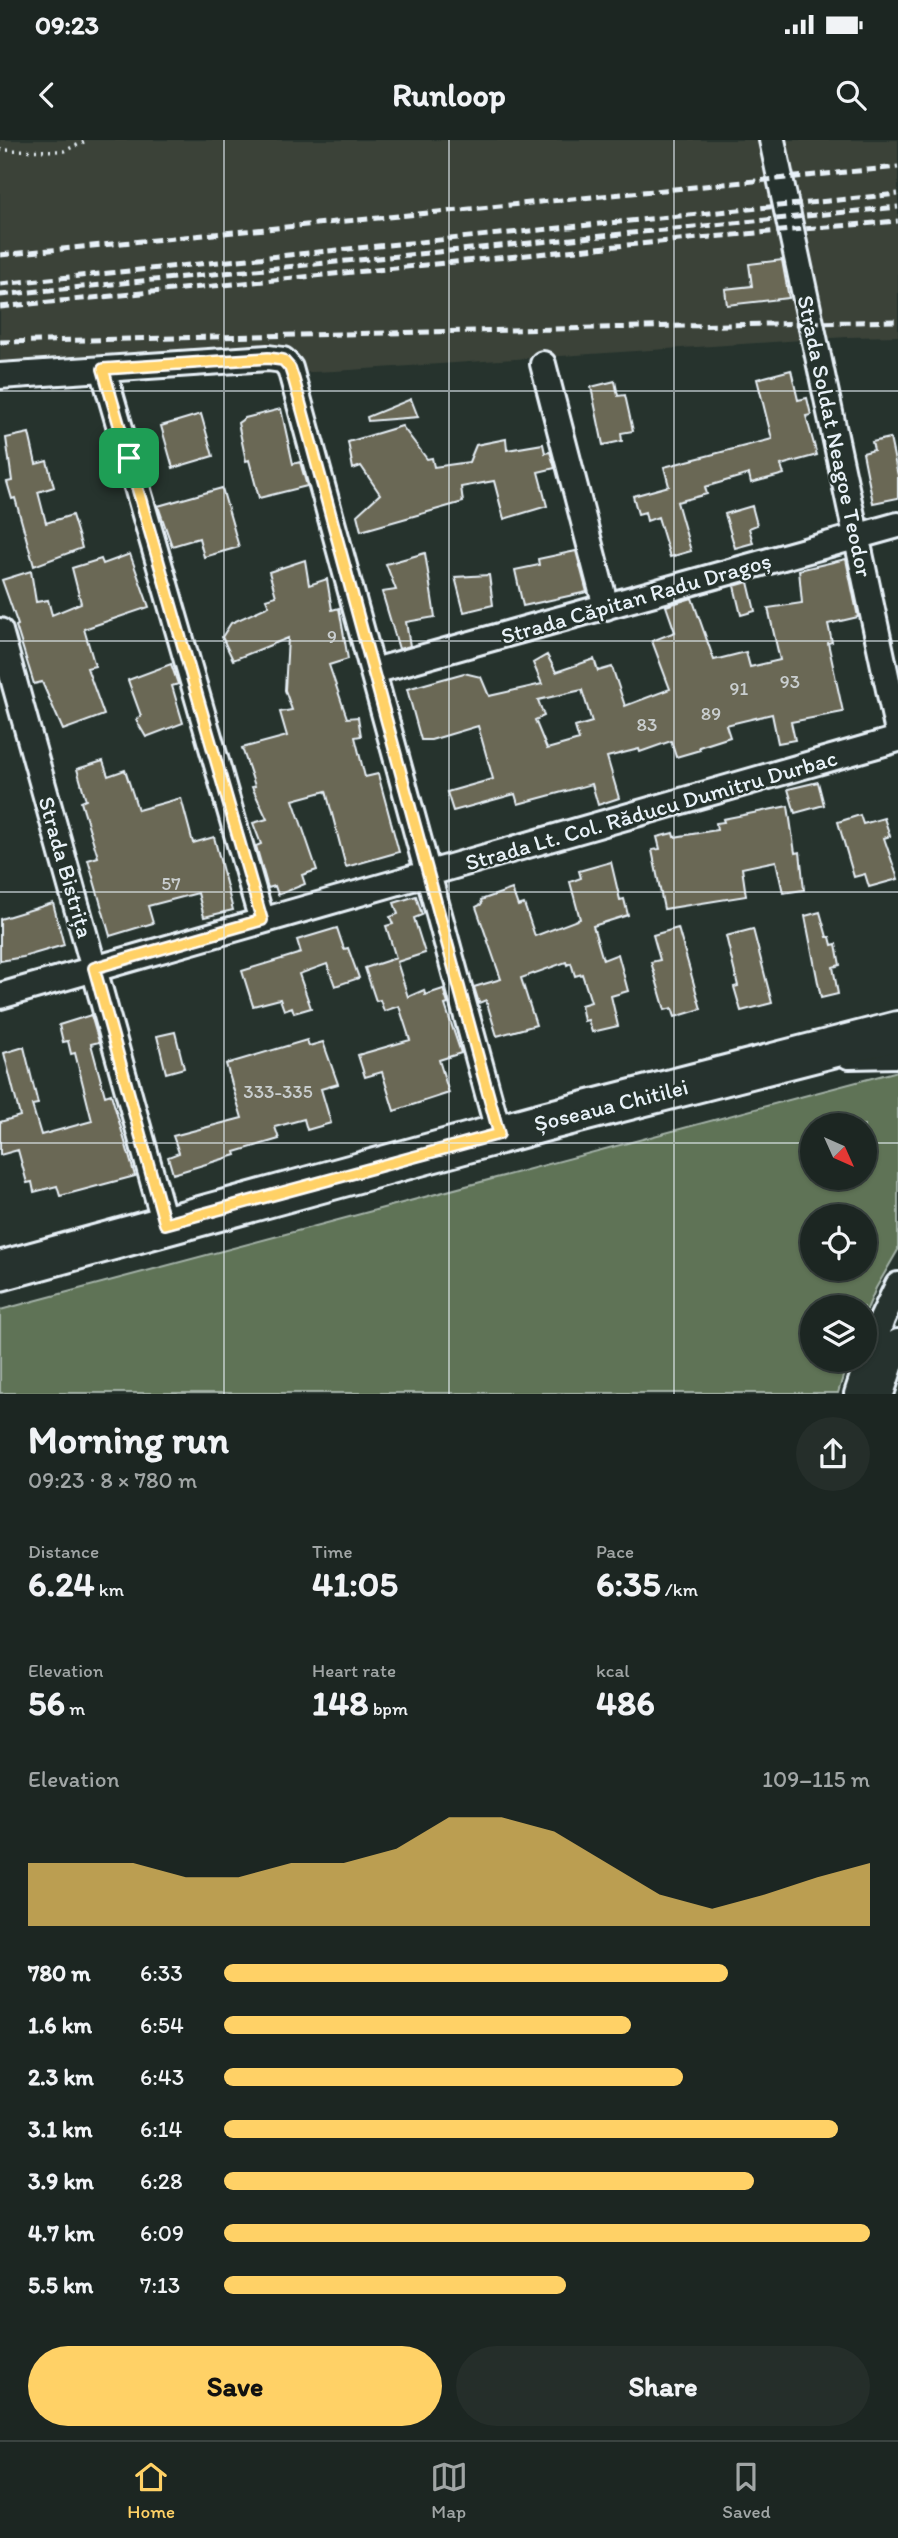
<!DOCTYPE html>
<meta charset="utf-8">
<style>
:root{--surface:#1c2622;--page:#252e2a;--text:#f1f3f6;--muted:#a0a5a5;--line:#3a4340;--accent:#ffd166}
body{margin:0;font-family:Itim,sans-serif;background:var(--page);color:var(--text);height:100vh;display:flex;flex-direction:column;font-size:26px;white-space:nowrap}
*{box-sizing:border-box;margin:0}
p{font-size:23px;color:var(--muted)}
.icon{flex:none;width:38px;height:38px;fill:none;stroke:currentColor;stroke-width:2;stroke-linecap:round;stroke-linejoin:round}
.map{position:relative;height:1254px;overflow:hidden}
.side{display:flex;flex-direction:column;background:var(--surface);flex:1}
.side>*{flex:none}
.needle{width:46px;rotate:135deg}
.tools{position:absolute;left:800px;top:973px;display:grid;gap:14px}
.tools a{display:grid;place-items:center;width:77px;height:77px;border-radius:50%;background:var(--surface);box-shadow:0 2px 5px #0004,0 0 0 2px var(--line);font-size:35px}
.pin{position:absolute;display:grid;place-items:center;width:60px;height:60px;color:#fff;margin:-30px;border-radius:14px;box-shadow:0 4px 10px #0006}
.round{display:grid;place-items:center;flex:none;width:74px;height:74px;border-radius:37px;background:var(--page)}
.summary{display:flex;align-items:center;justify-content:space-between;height:119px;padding:0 28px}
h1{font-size:38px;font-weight:800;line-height:52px}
.stats{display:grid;grid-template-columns:repeat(3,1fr);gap:10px;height:119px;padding:7px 28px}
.stats div{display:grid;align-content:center}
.stats b{font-size:35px;font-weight:800}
.stats small{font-size:19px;font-weight:400}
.stats p{font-size:19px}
.chart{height:196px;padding:14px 28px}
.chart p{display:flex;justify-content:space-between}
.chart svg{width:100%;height:126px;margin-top:7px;fill:var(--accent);opacity:.7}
.cta{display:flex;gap:14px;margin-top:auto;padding:14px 28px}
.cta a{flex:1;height:80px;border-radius:42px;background:var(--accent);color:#111;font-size:28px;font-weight:800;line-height:80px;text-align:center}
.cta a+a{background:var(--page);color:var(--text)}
ul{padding:0 28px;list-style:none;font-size:23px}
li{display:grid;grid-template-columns:112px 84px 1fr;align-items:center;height:52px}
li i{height:18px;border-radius:9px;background:var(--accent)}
.status{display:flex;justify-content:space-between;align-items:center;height:49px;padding:0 35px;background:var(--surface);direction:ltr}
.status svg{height:19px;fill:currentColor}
header{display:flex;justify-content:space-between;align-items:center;height:91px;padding:0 28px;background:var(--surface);font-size:32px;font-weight:800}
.tab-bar{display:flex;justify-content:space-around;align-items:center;height:98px;border-top:2px solid var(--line);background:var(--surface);font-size:19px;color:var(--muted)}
.tab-bar a{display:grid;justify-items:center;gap:4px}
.tab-bar .on{color:var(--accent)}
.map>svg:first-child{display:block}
.built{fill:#3b4339}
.green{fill:#5f7357;stroke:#a4b2a8;stroke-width:2;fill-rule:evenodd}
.building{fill:#6b6754;stroke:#e8f1f8;stroke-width:2;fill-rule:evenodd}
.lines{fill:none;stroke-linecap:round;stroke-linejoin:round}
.street-casing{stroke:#e8f1f8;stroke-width:30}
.primary-casing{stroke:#e8f1f8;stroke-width:44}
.path{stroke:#e8f1f8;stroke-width:3.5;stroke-dasharray:2 5;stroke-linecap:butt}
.street{stroke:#26332d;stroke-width:24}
.primary{stroke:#26332d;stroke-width:38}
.rail{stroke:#e8f1f8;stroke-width:5;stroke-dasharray:10 5;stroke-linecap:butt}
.route-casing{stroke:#fff;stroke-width:14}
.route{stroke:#ffd166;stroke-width:9}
.grid{fill:none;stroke:#e8f1f8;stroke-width:2;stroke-opacity:0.55}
.labels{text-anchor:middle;stroke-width:5;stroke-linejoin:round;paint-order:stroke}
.number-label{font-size:19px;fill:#c9cecf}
.street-label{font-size:23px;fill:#e8f1f8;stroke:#26332d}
</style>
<div class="status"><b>09:23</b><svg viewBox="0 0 49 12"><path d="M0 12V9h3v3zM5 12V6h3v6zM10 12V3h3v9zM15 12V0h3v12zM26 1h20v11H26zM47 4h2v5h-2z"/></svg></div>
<header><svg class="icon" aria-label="back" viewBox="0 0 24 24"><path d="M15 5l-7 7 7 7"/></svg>Runloop<svg class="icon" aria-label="search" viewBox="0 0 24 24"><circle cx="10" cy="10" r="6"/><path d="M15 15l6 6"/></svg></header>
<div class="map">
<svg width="898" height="1254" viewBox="0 0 898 1254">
<rect width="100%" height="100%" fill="#26332d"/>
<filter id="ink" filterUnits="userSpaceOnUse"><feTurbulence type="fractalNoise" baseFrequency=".0143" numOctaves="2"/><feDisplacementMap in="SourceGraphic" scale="14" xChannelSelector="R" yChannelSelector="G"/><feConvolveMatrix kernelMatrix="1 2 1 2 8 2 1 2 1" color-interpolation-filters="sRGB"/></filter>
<g filter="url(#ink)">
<path class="built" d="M0 0H898V196L847 197 335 231 0 245Z"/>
<path class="green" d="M898 931V1110L876 1148 865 1174 864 1167H812V1220H848L838 1253H0V1170ZM812 985H864V1038H812ZM812 1076H864V1129H812Z"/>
<path class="building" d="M782 120 789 158 727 165 725 149 752 146 749 124Z
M791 230 798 260 807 258 811 275 806 276 817 315 781 325 784 334 751 343 749 334 705 347 707 354 677 362 691 411 670 417 658 377 647 381 645 372 638 374 633 356 669 346 664 327 772 299 757 239Z
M615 241 618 256 625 255 633 291 621 293 622 301 603 305 591 247Z
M411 259 418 277 368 281 367 277Z
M281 269 293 324 300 322 307 346 259 358 249 320 246 321 238 283 245 278Z
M201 274 213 316 173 328 161 286Z
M402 286 427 319 432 318 434 327 469 322 476 305 506 299 507 310 543 304 545 313 550 312 555 328 538 332 547 366 504 379 494 341 461 347 463 362 361 391 357 375 380 354 361 326 353 329 348 302Z
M29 293 36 324 47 321 54 347 38 352 46 383 72 375 82 408 34 426 15 358 12 359 7 342 12 341 6 298Z
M890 298 898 336V358L873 363 863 313 874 310 872 302Z
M222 348 239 407 204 417 199 398 172 406 158 366Z
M752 366 757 385 749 388 753 403 735 408 725 374Z
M576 411 587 452 523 466 515 430 539 425 538 419Z
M425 413 435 477 406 482 410 506 399 509 382 452 396 450 386 424Z
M130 414 149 467 84 489 95 526 87 528 104 575 63 590 42 542 34 544 16 486 18 485 2 440 31 431 36 462 48 460 52 475 81 463 72 428 101 419 103 424Z
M846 419 858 477 828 484 832 502 828 503 843 572 791 582 795 600 778 603 772 574 726 585 730 597 699 607 700 610 676 617 671 601 640 612 639 609 607 617 619 658 598 665 592 644 518 664 515 654 453 671 447 652 493 639 478 586 431 600H421L407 549 464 533 481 537 489 556 542 544 533 523 547 515 556 532 594 519 598 531 612 527 625 566 670 549 652 501 675 492 666 466 692 458 714 520 746 512 750 527 780 520 768 468 802 463 799 430ZM582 550 592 582 575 587 579 600 547 609 535 580 544 576 538 560Z
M305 420 309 445 327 439 332 470 339 468 348 519 329 525 347 578 358 577 361 596 355 597 365 637 378 634 399 712 346 727 326 651 293 660 317 730 302 735 305 744 278 755 275 746 268 748 256 706 261 704 253 683 267 679 252 647 255 646 242 608 287 596 280 572 292 570 285 550 288 498 233 520 222 497 231 483 269 466 266 459 276 456 269 432Z
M489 435 493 465 464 472 455 437Z
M748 442 755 471 741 475 734 446Z
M171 524 178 544 172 546 183 583 146 597 136 580 141 576 128 540Z
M103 621 108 636 125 630 138 670 181 658 193 703 214 697 233 770 204 777 198 753 148 766 153 783 110 796 88 720 98 717 81 662 86 660 77 629Z
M818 642 824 665 795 673 788 649Z
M788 666 795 713 800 712 804 750 783 753 776 721 742 728 746 756 664 769 652 710 660 709 657 697 673 693 674 697 717 690 716 683 724 682 723 679Z
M860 675 863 684 884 678 890 696 884 698 898 739 869 747 865 734 854 737 838 682Z
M611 722 620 760 624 759 628 775 593 786 603 820 618 814 628 851 611 856 618 886 592 892 588 880 584 881 581 865 591 862 582 834 575 836 571 823 567 825 566 822 521 838 536 885 497 896 486 860 479 863 474 847 501 839 476 767 482 764 481 760 512 749 518 766 524 764 535 796 580 779 570 742 581 738 579 731Z
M416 756 422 775 414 778 425 813 397 822 408 857 424 850 425 855 443 849 448 864 445 865 461 913 439 920 449 953 394 971 382 932 365 937 358 915 410 900 399 866 384 871 380 860 376 861 365 828 396 818 386 786 393 784 390 777 398 774 394 763Z
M53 763 64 805 23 817 0 821V779Z
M820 772 827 797H830L832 805 836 804 840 825 833 827 838 854 821 858 805 776Z
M337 788 344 809 348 808 359 838 335 846 327 824 299 834 311 868 294 873 292 867 284 870 280 859 253 866 242 831 301 813 297 800Z
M678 788 701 869 675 877 672 868 665 870 651 822 660 820 653 795Z
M753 789 772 863 741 871 734 847 738 846 726 796Z
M91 875 99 902 91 904 105 956 111 954 135 1036 60 1056 57 1046 34 1052 32 1042 27 1043 18 1010 0 1015V982L20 976 4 913 24 907 38 964 32 965 41 995 92 981 75 913 71 914 68 901 63 902 59 885Z
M175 892 184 928 166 933 157 896Z
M307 900 309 906 323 902 338 944 321 949 331 983 307 990 304 979 275 987 279 999 235 1012 236 1015 173 1034 168 1017 179 1013 173 996 242 978 226 924Z"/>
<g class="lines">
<defs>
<path id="street" d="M772 0 898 592
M543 224 606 467
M103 229 262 781
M0 236 268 218 283 220 290 228 499 994
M0 491 165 1084
M374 531 898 385
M0 856 898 599
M849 916 898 915
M857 1254 882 1179 898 1145
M881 1254 898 1202"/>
<path id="primary" d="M0 1131 547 981 898 891"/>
</defs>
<use href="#street" class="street-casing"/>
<use href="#primary" class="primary-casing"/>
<path class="path" d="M0 10 64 11 88 0"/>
<use href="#street" class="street"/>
<use href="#primary" class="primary"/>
<path class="rail" d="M0 115 898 27
M0 144 898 54
M0 155 898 67
M0 167 699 98 898 81
M0 202 898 181"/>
</g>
</g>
<g class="lines" filter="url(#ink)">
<defs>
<path id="route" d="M268 218 283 220 290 228 294 240 499 994 165 1084 94 828 262 780 103 229Z"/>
</defs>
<use href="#route" class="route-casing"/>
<use href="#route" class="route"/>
</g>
<path class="grid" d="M224 0V1254M449 0V1254M674 0V1254M0 251H898M0 501H898M0 752H898M0 1003H812M864 1003H898"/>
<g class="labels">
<g class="number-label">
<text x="332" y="503">9</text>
<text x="790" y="548">93</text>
<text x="739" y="555">91</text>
<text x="711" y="580">89</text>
<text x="647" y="591">83</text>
<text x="171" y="750">57</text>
<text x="278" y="958">333-335</text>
</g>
<g class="street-label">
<text transform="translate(835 296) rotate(78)" y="8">Strada Soldat Neagoe Teodor</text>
<text transform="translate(636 458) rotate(-16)" y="8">Strada Căpitan Radu Dragoș</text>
<text transform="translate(651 670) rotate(-16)" y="8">Strada Lt. Col. Răducu Dumitru Durbac</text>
<text transform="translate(66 727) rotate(74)" y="8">Strada Bistrița</text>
<text transform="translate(611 965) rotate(-14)" y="8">Șoseaua Chitilei</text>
</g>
</g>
</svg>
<div class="tools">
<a><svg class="needle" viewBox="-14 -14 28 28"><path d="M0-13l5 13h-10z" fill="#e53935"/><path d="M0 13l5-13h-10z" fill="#a0a5a5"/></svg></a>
<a><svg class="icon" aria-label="locate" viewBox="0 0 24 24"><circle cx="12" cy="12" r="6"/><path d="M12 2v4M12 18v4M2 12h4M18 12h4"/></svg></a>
<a><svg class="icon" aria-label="layers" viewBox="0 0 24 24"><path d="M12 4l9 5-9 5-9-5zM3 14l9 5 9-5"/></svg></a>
</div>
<div class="pin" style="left:129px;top:318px;background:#1e9e55"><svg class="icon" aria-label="arrive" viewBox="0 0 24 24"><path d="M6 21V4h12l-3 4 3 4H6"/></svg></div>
</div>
<section class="side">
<div class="summary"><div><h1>Morning run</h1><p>09:23 · 8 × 780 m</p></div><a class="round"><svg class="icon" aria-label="share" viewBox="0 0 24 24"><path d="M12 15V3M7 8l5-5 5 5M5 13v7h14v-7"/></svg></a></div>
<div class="stats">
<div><p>Distance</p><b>6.24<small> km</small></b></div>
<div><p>Time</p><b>41:05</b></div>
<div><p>Pace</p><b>6:35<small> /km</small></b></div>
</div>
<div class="stats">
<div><p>Elevation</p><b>56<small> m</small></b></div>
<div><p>Heart rate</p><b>148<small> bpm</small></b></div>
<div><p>kcal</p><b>486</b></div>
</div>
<div class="chart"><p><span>Elevation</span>109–115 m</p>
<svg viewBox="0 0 160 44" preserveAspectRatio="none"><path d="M0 44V22L10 22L20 22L30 27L40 27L50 22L60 22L70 17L80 6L90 6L100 11L110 22L120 33L130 38L140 33L150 27L160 22V44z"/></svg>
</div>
<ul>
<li><b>780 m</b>6:33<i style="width:78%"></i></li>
<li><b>1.6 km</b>6:54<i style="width:63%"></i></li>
<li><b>2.3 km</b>6:43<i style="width:71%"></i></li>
<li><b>3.1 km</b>6:14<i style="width:95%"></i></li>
<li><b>3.9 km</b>6:28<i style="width:82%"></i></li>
<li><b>4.7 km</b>6:09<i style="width:100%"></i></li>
<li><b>5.5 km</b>7:13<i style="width:53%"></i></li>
</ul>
<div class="cta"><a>Save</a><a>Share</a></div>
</section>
<nav class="tab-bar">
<a class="on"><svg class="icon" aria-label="home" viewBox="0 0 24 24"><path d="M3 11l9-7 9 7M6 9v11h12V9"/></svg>Home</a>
<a><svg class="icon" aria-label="map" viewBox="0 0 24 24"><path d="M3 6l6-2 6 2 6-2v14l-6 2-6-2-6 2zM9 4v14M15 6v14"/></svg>Map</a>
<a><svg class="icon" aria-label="saved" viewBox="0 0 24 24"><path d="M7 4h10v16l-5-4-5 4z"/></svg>Saved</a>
</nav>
